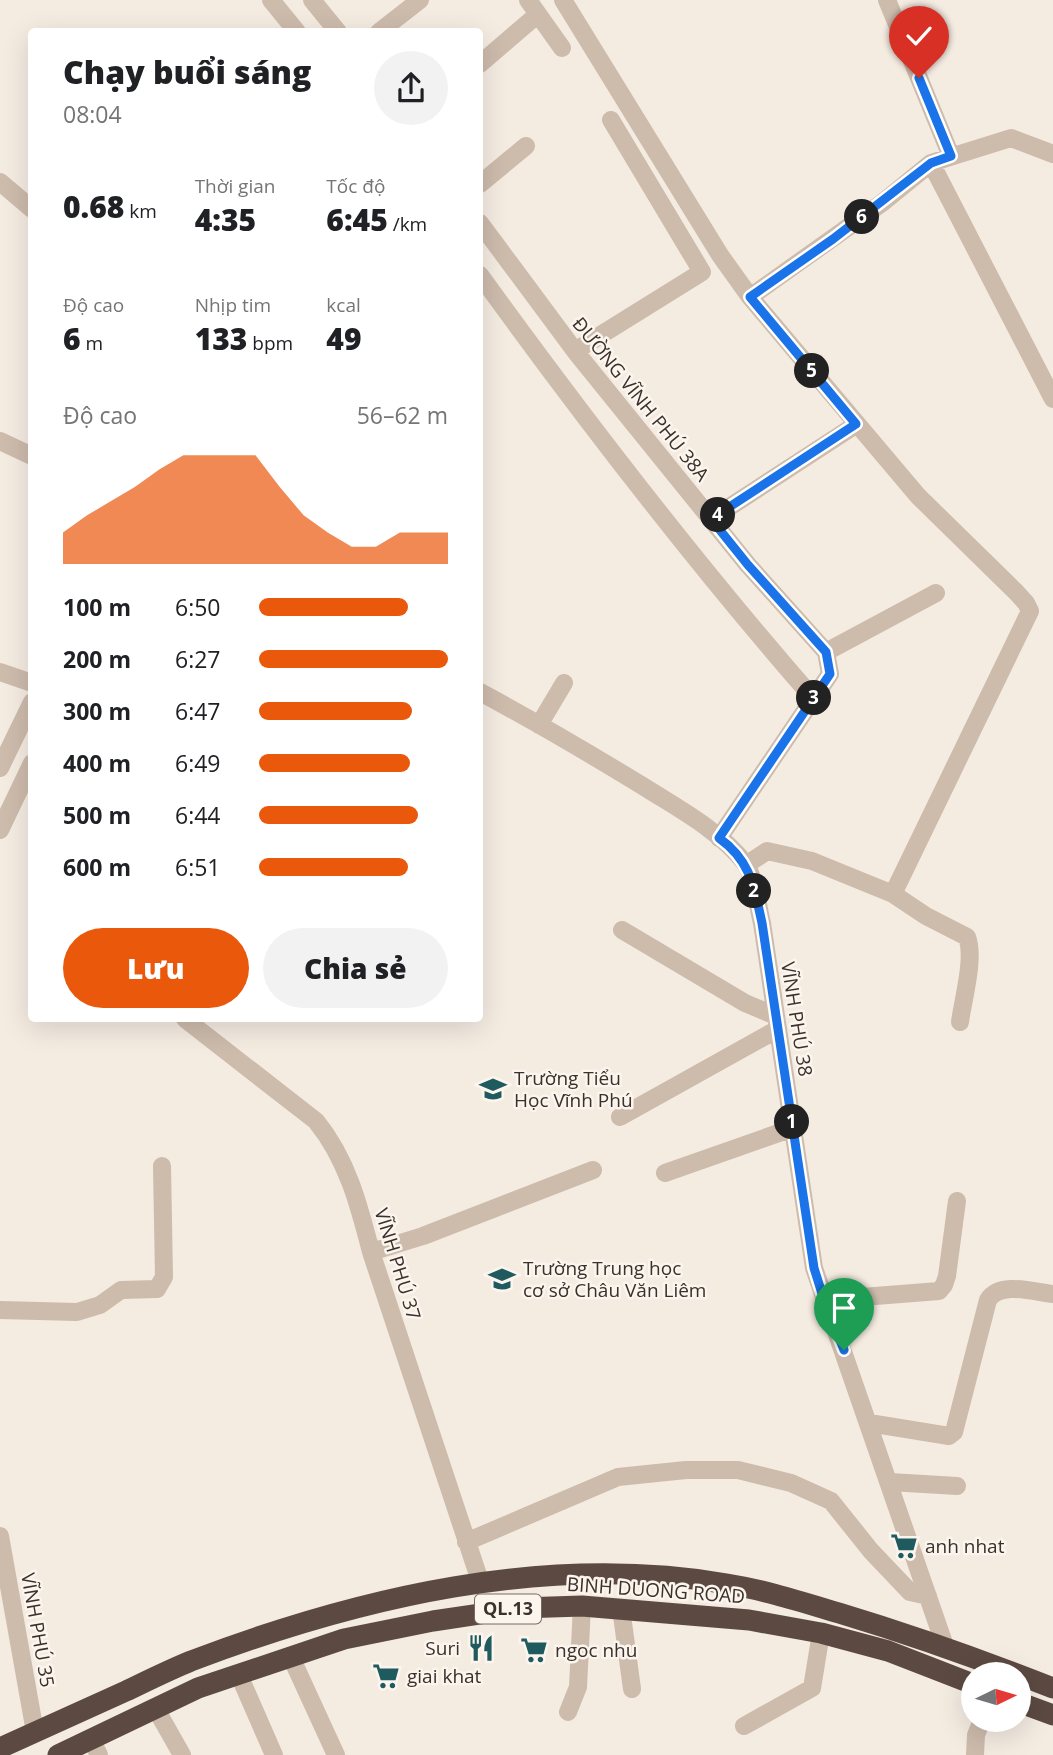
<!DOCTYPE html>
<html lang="vi">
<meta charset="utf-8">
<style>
:root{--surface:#fff;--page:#f2f2f2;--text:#202124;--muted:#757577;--accent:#ea580c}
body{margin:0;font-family:"Open Sans",sans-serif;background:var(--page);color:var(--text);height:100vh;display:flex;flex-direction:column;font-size:26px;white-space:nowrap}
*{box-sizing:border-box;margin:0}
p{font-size:23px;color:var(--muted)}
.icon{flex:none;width:38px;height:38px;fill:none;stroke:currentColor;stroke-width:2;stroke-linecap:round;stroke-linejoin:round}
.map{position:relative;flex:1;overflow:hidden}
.panel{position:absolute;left:28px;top:28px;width:455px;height:994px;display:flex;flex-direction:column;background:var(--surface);border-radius:7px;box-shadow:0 7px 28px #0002}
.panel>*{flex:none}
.needle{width:46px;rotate:85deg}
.buttons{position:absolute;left:961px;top:1662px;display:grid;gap:14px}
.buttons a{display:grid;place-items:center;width:70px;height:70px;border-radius:50%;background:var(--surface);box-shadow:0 7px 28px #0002;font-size:35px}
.pin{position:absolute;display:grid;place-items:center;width:60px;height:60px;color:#fff;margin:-72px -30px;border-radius:50% 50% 50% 0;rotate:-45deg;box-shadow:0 0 7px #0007}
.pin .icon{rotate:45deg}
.km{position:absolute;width:35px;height:35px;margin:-18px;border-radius:50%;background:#222;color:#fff;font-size:19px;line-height:35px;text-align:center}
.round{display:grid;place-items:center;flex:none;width:74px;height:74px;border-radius:37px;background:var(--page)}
.summary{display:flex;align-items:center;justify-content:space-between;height:119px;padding:0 35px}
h1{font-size:32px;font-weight:800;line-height:52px}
.metrics{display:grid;grid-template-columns:repeat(3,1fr);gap:10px;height:119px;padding:7px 35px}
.metrics div{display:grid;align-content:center}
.metrics b{font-size:30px;font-weight:800}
.metrics small{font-size:19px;font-weight:400}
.metrics p{font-size:19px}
.chart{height:196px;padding:14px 35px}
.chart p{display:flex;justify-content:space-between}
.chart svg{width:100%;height:126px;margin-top:7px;fill:var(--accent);opacity:.7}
.cta{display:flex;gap:14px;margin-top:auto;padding:14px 35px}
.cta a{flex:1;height:80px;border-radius:42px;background:var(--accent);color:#fff;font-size:28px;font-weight:800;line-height:80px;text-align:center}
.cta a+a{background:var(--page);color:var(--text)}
ul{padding:0 35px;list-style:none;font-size:23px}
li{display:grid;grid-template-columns:112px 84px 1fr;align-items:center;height:52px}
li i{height:18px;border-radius:9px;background:var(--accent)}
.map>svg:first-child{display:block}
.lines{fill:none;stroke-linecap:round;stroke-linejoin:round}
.minor{stroke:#cdbbac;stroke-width:18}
.highway{stroke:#5c4a42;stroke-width:21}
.route-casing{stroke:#fff;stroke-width:14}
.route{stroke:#1a73e8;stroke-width:9}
.labels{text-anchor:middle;stroke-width:5;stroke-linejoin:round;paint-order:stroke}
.shield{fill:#fbf5ee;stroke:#756b66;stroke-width:2}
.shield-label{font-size:18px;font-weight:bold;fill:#3b302b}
.street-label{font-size:19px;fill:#3b302b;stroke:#fbf5ee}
.poi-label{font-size:19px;fill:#3b302b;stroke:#fbf5ee;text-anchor:start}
</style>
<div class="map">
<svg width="1053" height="1755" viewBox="0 0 1053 1755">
<rect width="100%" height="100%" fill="#f4ebe1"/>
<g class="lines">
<path class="minor" d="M271 0 297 32
M312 0 338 32
M528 0 562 48
M563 0 720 255 750 297 882 203 931 163 1011 138 1053 154
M887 0 951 156
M379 32 420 0
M480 64 537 15
M931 163 1053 399
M0 182 32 209
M480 184 526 146
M480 223 575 351 748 565 826 652 830 674 719 838
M480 275C585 420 695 563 813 698
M575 351 702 272 611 120
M0 441 32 456
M711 519 857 424
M826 652 936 593
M0 672 32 683
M480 692C536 722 592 755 646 788 679 809 720 831 744 862 756 878 757 904 762 923L814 1268 945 1646
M539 725 564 683
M0 768 32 702
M0 830 32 763
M746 865 767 851 812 861 893 894 1030 611 1026 603 1016 592 918 496 750 297
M893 894 926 916 967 937C975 958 963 999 960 1022
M622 930 745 1003 776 1016
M185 1019 316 1121C347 1159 359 1205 371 1252L481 1584
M620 1117 778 1029
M665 1173 793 1128
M371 1252 423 1236 593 1170
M824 1300 939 1291 944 1285 947 1276 957 1201
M0 1310 77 1312 100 1305 121 1290 157 1289 164 1277 162 1166
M869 1423 949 1436 954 1432 988 1300C1000 1281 1034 1292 1053 1294
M890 1482 957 1486
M0 1536 35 1732
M466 1542 618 1477 686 1470H738L791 1483 831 1501 871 1551 910 1592 928 1596
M621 1608 632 1689
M291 1657 336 1755
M239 1675 274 1755
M156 1709 182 1755
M568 1712 578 1687 582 1606
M744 1726 812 1688 821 1633
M91 1739 99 1755
M975 1755 976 1735 982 1720"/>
<path class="highway" d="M1018 1702 1053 1715
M0 1748C42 1729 84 1710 126 1691 147 1681 169 1670 191 1661 360 1597 546 1553 727 1584 765 1590 802 1602 839 1613 912 1635 982 1660 1053 1688
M58 1755 198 1688 344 1639 433 1621 520 1608 582 1606 749 1620 821 1633 888 1651 973 1684"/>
</g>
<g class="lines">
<defs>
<path id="route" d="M844 1350 824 1300 814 1268 762 923C754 887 751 861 719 838L830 674 826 652 748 565 711 519 856 424 750 297 833 239 931 163 951 156 919 78"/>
</defs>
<use href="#route" class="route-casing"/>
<use href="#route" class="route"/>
</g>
<defs>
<symbol id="school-bare" viewBox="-9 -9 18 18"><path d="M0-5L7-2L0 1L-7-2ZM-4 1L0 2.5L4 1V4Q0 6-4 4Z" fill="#1f5a5e" stroke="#fbf5ee" stroke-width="2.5" paint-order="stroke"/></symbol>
<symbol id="supermarket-bare" viewBox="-9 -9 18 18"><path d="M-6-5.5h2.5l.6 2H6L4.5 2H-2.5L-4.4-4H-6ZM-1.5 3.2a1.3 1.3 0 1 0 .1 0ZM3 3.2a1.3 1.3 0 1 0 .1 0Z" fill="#1f5a5e" stroke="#fbf5ee" stroke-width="2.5" paint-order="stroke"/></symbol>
<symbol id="restaurant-bare" viewBox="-9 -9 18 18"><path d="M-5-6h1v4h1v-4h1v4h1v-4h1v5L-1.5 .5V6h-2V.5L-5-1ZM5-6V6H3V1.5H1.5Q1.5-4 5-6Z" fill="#1f5a5e" stroke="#fbf5ee" stroke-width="2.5" paint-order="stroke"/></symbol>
</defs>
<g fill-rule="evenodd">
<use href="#school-bare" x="474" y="1070" width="38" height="38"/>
<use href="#school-bare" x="483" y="1260" width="38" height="38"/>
<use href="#supermarket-bare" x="885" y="1527" width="38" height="38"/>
<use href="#restaurant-bare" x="462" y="1629" width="38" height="38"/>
<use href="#supermarket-bare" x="515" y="1631" width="38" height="38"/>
<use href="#supermarket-bare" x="367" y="1657" width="38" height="38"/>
</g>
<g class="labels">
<rect class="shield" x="475" y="1594.5" width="66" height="29" rx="5"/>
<g class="shield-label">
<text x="508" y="1615">QL.13</text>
</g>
<g class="street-label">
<text transform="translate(641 399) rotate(51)" y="7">ĐƯỜNG VĨNH PHÚ 38A</text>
<text transform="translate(797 1019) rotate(81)" y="7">VĨNH PHÚ 38</text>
<text transform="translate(398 1264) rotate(73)" y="7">VĨNH PHÚ 37</text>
<text transform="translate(656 1590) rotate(4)" y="7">BINH DUONG ROAD</text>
<text transform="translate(38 1630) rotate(80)" y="7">VĨNH PHÚ 35</text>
</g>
<g class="poi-label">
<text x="514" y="1085">Trường Tiểu<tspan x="514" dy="22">Học Vĩnh Phú</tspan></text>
<text x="523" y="1275">Trường Trung học<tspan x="523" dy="22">cơ sở Châu Văn Liêm</tspan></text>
<text x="925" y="1553">anh nhat</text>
<text x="460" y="1655" text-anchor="end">Suri</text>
<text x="555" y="1657">ngoc nhu</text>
<text x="407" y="1683">giai khat</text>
</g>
</g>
</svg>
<div class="buttons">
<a><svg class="needle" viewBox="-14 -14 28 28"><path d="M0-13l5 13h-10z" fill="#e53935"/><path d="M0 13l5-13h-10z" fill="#757577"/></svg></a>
</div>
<div class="pin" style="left:844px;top:1350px;background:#1e9e55"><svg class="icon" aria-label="arrive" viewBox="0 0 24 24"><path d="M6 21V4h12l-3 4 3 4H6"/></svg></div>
<div class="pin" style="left:919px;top:78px;background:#d93025"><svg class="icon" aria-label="check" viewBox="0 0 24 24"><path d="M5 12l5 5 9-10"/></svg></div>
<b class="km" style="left:792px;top:1122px">1</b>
<b class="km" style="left:754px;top:891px">2</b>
<b class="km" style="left:814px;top:698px">3</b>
<b class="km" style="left:718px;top:515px">4</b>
<b class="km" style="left:812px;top:371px">5</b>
<b class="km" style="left:862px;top:217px">6</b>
<section class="panel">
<div class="summary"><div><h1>Chạy buổi sáng</h1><p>08:04</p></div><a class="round"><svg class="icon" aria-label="share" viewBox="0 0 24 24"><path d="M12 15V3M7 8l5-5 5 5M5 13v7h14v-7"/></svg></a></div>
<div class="metrics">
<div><b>0.68<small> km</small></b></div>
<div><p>Thời gian</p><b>4:35</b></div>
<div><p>Tốc độ</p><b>6:45<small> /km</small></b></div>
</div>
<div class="metrics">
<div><p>Độ cao</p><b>6<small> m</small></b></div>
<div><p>Nhịp tim</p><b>133<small> bpm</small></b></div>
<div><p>kcal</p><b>49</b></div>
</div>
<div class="chart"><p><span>Độ cao</span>56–62 m</p>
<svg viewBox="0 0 160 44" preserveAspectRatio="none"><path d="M0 44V33L10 27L20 22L30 17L40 11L50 6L60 6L70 6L80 6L90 17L100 27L110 33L120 38L130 38L140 33L150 33L160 33V44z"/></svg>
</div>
<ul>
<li><b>100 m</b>6:50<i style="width:79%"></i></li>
<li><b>200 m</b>6:27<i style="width:100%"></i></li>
<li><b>300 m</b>6:47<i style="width:81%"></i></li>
<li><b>400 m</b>6:49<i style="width:80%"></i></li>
<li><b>500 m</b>6:44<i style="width:84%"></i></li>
<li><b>600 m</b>6:51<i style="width:79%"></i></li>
</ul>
<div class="cta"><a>Lưu</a><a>Chia sẻ</a></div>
</section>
</div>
